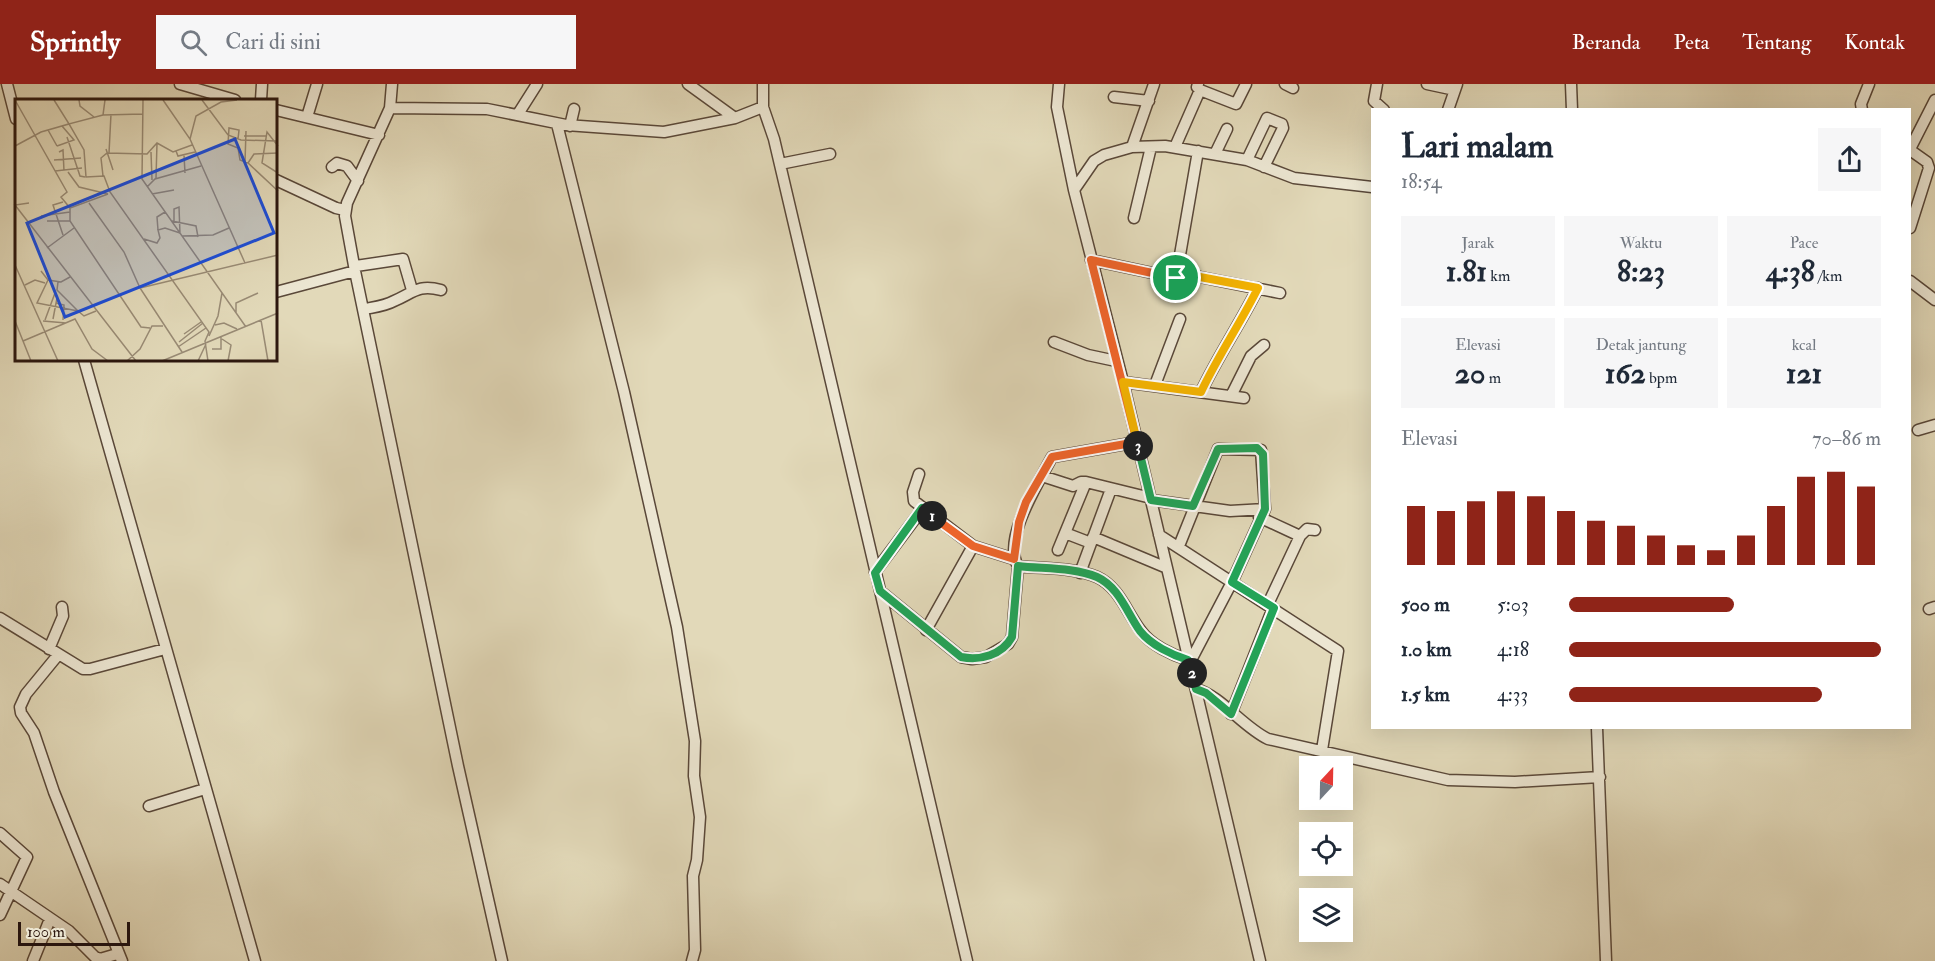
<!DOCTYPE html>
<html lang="id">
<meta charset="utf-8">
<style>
:root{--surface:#fff;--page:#f6f6f7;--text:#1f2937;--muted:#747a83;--accent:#8f2418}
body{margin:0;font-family:"IM FELL Double Pica",serif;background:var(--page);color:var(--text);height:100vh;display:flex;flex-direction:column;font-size:22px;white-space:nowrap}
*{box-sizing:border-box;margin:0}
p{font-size:20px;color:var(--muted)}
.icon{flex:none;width:33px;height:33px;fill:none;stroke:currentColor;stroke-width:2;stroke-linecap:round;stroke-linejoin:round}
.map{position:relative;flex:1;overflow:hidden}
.sheet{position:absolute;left:1371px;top:24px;width:540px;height:621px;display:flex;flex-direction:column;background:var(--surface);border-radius:0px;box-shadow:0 6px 24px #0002}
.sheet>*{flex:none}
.needle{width:39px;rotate:22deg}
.controls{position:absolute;left:1299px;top:672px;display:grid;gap:12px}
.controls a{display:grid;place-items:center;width:54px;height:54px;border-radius:0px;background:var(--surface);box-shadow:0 6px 24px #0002;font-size:30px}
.scale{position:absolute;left:18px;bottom:15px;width:112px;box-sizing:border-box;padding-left:6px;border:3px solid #2c170e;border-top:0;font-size:16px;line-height:21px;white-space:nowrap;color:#2c170e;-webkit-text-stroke:4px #ece6d2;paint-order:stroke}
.pin{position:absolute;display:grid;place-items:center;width:51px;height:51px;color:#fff;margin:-26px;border:3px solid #fff;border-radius:50%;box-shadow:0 2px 6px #0007}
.km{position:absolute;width:30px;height:30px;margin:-15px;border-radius:50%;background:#222;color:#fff;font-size:16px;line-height:30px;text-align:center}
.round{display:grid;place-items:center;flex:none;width:63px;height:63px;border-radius:0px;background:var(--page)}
.overview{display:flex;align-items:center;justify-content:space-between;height:102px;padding:0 30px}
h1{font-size:33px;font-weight:700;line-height:45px}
.figures{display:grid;grid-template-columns:repeat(3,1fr);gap:9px;height:102px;padding:6px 30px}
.figures div{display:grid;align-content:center;border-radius:0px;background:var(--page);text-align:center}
.figures b{font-size:30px;font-weight:700}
.figures small{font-size:16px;font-weight:400}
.figures p{font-size:16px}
.chart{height:168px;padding:12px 30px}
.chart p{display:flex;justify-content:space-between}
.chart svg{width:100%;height:108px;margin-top:6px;stroke:var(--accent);stroke-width:6}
ul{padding:0 30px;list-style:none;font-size:20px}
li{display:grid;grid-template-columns:96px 72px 1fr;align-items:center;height:45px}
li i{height:15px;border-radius:8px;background:var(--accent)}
header{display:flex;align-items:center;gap:36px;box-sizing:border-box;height:84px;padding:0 30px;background:var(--accent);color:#fff}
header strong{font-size:28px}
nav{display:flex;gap:33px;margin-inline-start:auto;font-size:21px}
.search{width:420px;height:54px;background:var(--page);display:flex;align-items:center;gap:15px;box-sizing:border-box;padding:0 21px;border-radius:0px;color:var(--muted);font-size:22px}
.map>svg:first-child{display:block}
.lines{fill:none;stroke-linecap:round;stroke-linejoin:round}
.minor-casing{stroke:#5a4839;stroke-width:13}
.minor{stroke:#ece6d2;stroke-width:10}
.split-1-casing{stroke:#fff;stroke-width:12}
.split-2-casing{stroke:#fff;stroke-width:12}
.split-3-casing{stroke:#fff;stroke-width:12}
.split-4-casing{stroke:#fff;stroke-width:12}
.split-1{stroke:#f0652b;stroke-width:8}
.split-2{stroke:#22a559;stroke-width:8}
.split-3{stroke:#22a559;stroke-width:8}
.split-4{stroke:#f5b400;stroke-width:8}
.inset-road{fill:none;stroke:#998b75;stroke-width:1.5}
.view{fill:#1d4ed8;fill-opacity:0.15;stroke:#1d4ed8;stroke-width:3}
.inset-edge{fill:none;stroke:#2c170e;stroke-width:3}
</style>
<header>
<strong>Sprintly</strong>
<div class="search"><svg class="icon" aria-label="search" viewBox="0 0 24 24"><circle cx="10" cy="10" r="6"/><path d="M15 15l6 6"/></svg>Cari di sini</div>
<nav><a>Beranda</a><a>Peta</a><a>Tentang</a><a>Kontak</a></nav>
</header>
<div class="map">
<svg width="1935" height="877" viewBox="0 0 1935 877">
<rect width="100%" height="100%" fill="#e2d9b9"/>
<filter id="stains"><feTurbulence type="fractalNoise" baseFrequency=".00333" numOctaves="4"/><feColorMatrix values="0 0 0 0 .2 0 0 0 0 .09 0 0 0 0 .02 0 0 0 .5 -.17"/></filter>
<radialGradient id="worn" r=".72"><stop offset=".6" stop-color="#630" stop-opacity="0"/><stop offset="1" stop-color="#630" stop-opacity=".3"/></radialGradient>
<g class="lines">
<defs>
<path id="minor" d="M7 0 16 35
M180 0 235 16
M688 0 735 34 763 23
M763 0V23L774 55 967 877
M1059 0 1057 23 1074 106 1123 298 1260 877
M1285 0 1293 4
M1377 0 1374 17 1384 26
M1427 0 1455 6
M1571 0 1572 26
M1200 6 1236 20 1246 0
M1114 13 1149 17
M261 16 262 0
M390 24 392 0
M276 26 379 51
M1448 26 1457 0
M1862 26 1861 20 1869 0
M518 30 537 0
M307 33 317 0
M557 40 624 308 677 543 695 657 694 692 700 733 697 776 693 792 695 866 692 877
M570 42 574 25
M1132 63 1154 0
M1175 63 1200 6 1197 3 1198 0
M1910 65 1935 16
M1910 66 1927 78 1929 84 1910 144
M1215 70 1227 45
M1247 76 1267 34 1282 40 1283 44 1264 83
M780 80 830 70
M332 83 337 79 347 82 358 97
M276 96 336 124 345 126
M1074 106 1094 77 1104 71 1132 63 1165 62 1247 76 1294 94 1372 103
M1134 134 1151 63
M1091 176 1176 194 1200 193 1280 209
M356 182 403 175 412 206
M1176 194 1198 67
M1910 197 1935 216
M276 208 355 187
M365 225C375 223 385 222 394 217 413 209 418 200 441 206
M1054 258 1088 271 1116 277
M84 276 255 877
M1123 298 1244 314
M1155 301 1180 235
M1201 308C1218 272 1240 240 1258 204
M1231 312 1251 272 1264 261
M1918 346 1935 341
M919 390 913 408 914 417 973 462 1014 475
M1042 392 1073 402 1081 398H1086L1151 414
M1151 416 1230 427 1265 425
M1259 433 1300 452
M1065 449 1091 459
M1159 451 1338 567 1322 666
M1093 453 1167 484
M1179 462 1218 365 1261 366 1265 425 1232 498 1189 580
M1058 466 1086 398
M1018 482C1002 455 1039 398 1052 373L1137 358
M875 488 923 424
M1080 489 1111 405
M880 507 961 573 972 575 986 573 1008 560 1012 553 1018 482C1042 485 1074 483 1097 493 1119 503 1127 529 1141 547 1151 561 1172 571 1188 576
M1268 520 1300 452 1307 445 1315 446
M1929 525 1935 523
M0 534 83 585H90L165 565
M926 546 973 462
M49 565 63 532 62 523
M58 571 26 610 20 623 21 629 34 649 54 708 122 877
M1196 605C1221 612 1243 643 1268 655L1448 696 1515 698 1600 693
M1231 630 1273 524
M1597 644 1606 877
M149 722 205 705
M0 749 27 773 0 831
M0 800 69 847 95 873 100 875 117 870
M33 877 50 835
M502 877 458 682 355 187 345 132 347 119 390 24 487 25 566 41 664 48 735 34"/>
</defs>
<use href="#minor" class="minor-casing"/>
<use href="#minor" class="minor"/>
</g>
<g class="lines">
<defs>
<path id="split-1" d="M932 432 973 462 1014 475 1019 438 1026 418 1052 373 1137 358 1091 176 1176 194"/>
<path id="split-2" d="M932 432 922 424 875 489 880 507 961 573C980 577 1002 571 1012 553L1018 482C1042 485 1074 483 1097 493 1119 503 1127 529 1140 547 1151 561 1172 571 1188 576L1192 589"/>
<path id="split-3" d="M1138 362 1151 416 1193 422 1218 365 1257 364 1263 370 1265 425 1232 498 1274 524 1231 630 1206 609 1196 605 1192 589"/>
<path id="split-4" d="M1138 362 1123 298 1201 308C1218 272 1240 240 1258 204L1200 193 1176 194"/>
</defs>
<use href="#split-1" class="split-1-casing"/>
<use href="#split-2" class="split-2-casing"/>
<use href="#split-3" class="split-3-casing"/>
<use href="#split-4" class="split-4-casing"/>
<use href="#split-1" class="split-1"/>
<use href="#split-2" class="split-2"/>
<use href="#split-3" class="split-3"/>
<use href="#split-4" class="split-4"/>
</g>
<g transform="translate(15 15)">
<rect width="262" height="262" fill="#e2d9b9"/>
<path class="inset-road" d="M0 1 52 93 46 98 55 109M39 1 54 25 88 16M64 1 65 7 79 18M90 1 88 16 128 15M128 1 127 80 231 228M148 1 175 40 230 164M187 1 213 36 226 41 261 42M33 31 42 47M229 37H251M52 38 65 77 70 78M175 40 181 17 206 3 222 1M223 40 224 31 214 29 213 45 223 49 225 61 233 64 263 92M0 47 26 33 54 25 69 51 71 78 89 77 95 93 194 233 190 242 193 262M42 47 59 41 47 27M263 47 252 33 247 64 263 74M91 50 98 71M161 52 163 57 180 53M44 53 48 51 49 72M136 53 137 81M94 54 96 15M169 56 170 74M39 61 66 59M230 63 231 32M233 64 239 55 263 54M40 72 67 69M53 73 64 88 93 95M88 77 86 59 92 54 132 55 142 44 158 53 177 46M141 79 142 44M132 88 140 80 186 67M93 95 55 109V122L126 228 135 229M137 95 159 91M14 104 0 106 121 262M74 104 109 153 125 189M26 117 55 113M32 122H55M157 122 181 127 183 138M159 122V110L164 108 165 135M143 131 142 118 150 113M48 136 38 106 48 103M167 137 198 136 214 129M129 140 142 144 145 139 143 131 150 129 165 134M32 149 59 129M0 166 43 262M26 172 33 181 46 183 55 178M33 181 22 204 63 212M43 183 42 191 63 212 69 217 81 212M10 186 20 181 30 184M41 204 49 206 48 221M221 214V204L243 194M38 220 42 199M30 221 40 194M246 221 253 262M0 222 16 262M28 222 51 224M200 226 209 224 222 230M169 235 186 223M194 237 203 217 207 194M207 240 216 246 213 262M8 242 60 220 77 250 93 262M164 243 188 224M163 248 191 229M197 250H206V238M167 253 125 189 263 156M112 262 125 250 137 227H148M147 262 263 214M183 262 191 245"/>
<path class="view" d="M220 40 259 134 50 218 12 124Z"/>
<rect width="262" height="262" class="inset-edge"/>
</g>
<rect width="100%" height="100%" filter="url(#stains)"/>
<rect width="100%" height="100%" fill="url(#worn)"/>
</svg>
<div class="controls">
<a><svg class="needle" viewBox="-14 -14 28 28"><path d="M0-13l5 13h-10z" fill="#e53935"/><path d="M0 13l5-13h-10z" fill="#747a83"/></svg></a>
<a><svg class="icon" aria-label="locate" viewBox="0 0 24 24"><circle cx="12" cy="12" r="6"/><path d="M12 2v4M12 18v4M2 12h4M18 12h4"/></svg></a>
<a><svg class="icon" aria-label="layers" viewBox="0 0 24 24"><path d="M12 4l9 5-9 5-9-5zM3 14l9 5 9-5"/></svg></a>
</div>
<div class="scale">100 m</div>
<div class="pin" style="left:1176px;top:194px;background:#1e9e55"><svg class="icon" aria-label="arrive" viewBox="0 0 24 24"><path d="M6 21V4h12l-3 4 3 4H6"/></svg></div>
<b class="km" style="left:932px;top:432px">1</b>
<b class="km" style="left:1192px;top:589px">2</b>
<b class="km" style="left:1138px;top:362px">3</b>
<section class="sheet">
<div class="overview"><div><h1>Lari malam</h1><p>18:54</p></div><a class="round"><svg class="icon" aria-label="share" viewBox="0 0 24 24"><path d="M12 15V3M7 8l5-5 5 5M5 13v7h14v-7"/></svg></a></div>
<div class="figures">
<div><p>Jarak</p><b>1.81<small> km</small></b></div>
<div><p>Waktu</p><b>8:23</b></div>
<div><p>Pace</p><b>4:38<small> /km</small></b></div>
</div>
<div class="figures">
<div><p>Elevasi</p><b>20<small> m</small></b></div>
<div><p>Detak jantung</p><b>162<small> bpm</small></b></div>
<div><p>kcal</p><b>121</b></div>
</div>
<div class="chart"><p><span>Elevasi</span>70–86 m</p>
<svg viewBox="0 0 160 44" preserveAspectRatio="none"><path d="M5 44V20M15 44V22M25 44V18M35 44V14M45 44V16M55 44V22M65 44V26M75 44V28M85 44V32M95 44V36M105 44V38M115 44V32M125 44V20M135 44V8M145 44V6M155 44V12"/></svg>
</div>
<ul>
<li><b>500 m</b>5:03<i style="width:53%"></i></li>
<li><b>1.0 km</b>4:18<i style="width:100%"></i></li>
<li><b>1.5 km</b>4:33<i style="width:81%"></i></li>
</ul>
</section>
</div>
